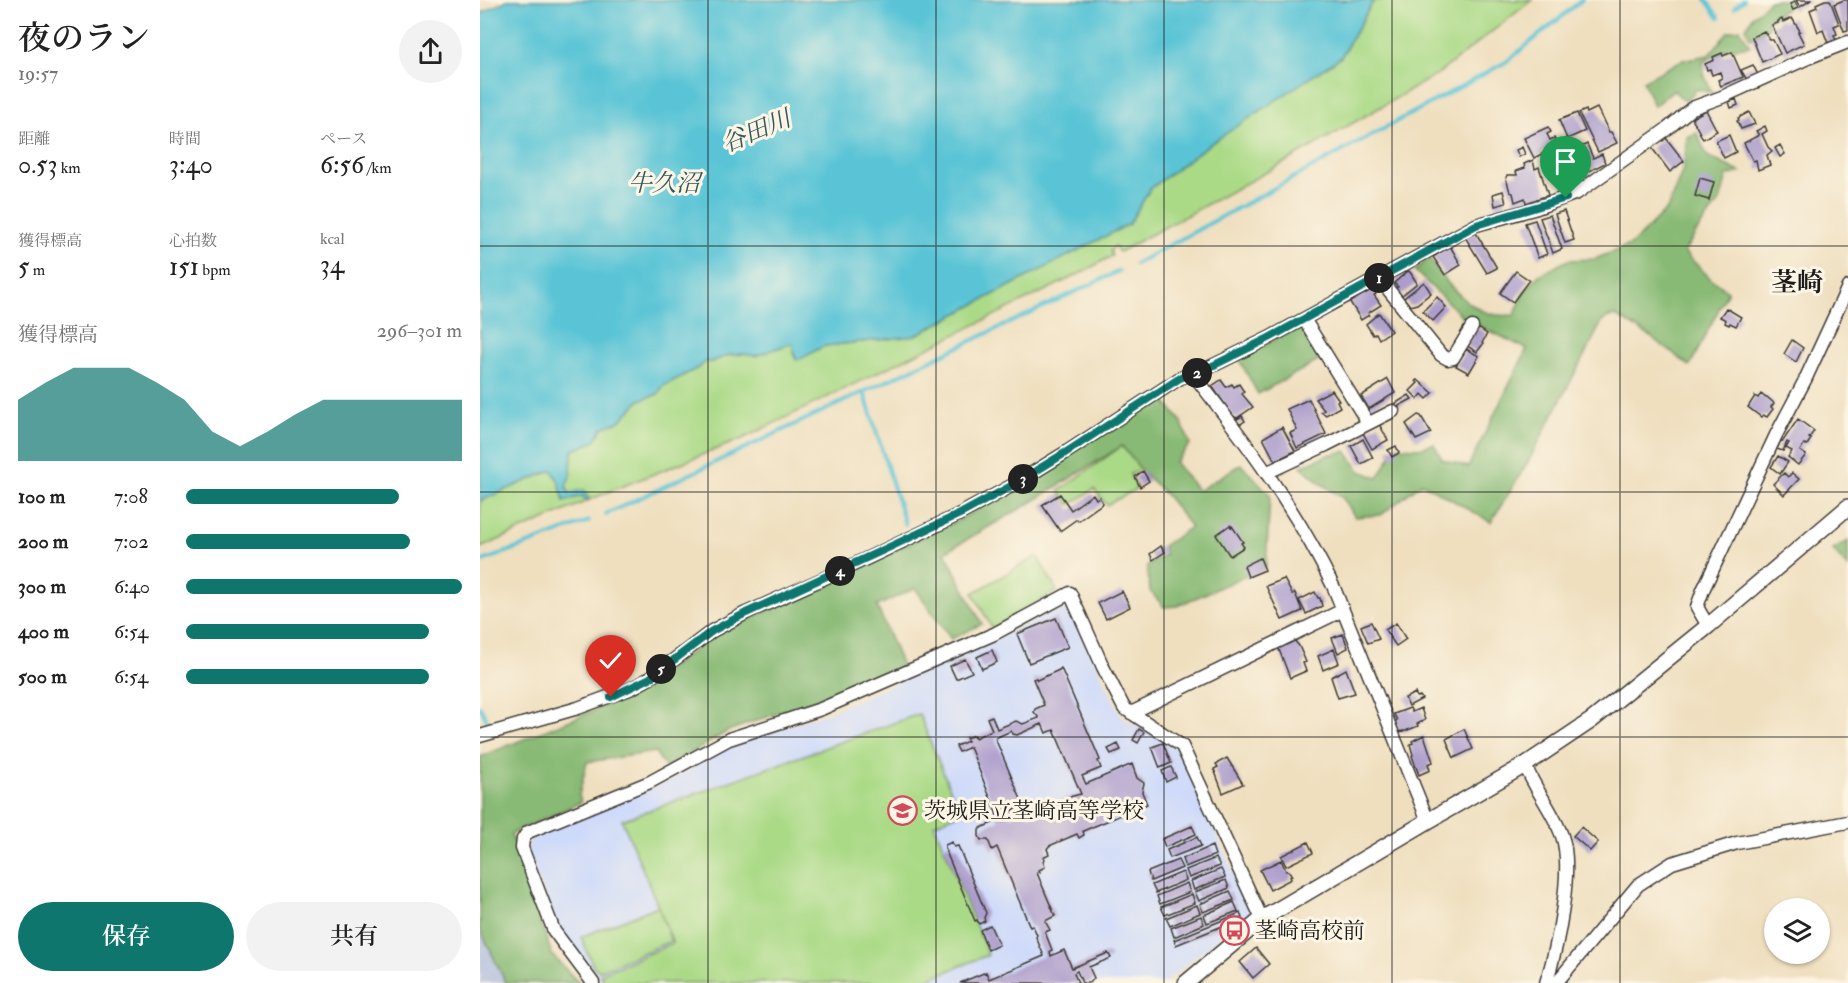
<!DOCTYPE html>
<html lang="ja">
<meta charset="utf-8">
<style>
:root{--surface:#fff;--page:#f2f2f2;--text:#222;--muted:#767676;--accent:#0f766e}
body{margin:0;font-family:"IM FELL Double Pica","Noto Serif JP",serif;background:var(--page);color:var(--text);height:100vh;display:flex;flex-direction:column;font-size:22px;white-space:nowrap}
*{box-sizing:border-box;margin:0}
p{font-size:20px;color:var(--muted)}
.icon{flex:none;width:33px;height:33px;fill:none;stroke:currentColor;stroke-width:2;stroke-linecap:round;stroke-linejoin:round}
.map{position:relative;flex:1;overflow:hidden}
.side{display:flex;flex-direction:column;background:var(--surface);width:480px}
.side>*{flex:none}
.fabs{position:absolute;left:1284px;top:898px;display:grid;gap:12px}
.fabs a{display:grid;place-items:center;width:66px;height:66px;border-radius:50%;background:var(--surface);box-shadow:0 2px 4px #0004;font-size:30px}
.pin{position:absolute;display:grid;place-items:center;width:51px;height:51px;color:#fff;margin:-62px -26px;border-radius:50% 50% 50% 0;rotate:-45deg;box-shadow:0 0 6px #0007}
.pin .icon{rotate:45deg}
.km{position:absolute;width:30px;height:30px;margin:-15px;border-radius:50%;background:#222;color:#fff;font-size:16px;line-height:30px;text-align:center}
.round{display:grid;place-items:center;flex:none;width:63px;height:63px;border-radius:32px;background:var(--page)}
.head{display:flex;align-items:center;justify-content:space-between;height:102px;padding:0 18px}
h1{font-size:33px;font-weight:600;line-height:45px}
.figures{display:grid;grid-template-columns:repeat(3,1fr);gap:9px;height:102px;padding:6px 18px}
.figures div{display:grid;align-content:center}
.figures b{font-size:26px;font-weight:600}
.figures small{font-size:16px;font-weight:400}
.figures p{font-size:16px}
.chart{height:168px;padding:12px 18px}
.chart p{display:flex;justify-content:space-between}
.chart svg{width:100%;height:108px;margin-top:6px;fill:var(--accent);opacity:.7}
.action{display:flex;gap:12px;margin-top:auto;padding:12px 18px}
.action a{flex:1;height:69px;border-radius:36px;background:var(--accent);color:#fff;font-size:24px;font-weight:600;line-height:69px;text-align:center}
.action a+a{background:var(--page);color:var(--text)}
ul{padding:0 18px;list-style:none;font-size:20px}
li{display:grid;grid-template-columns:96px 72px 1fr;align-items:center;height:45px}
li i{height:15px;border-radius:8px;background:var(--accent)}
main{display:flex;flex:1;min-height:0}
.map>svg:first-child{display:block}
.built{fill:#cedafa}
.industrial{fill:#b9c4de}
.green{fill:#abda87;stroke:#647b52;stroke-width:1.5}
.forest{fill:#88ba74;stroke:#526b48;stroke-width:1.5}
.water{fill:#5ac4d6;stroke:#3b7079;stroke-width:1.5}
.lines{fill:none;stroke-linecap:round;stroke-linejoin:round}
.stream{stroke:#5ac4d6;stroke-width:4}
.building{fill:#ac9dcc;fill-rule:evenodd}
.minor-casing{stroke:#3c3934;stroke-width:15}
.tertiary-casing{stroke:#3c3934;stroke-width:18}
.minor{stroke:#fff;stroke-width:12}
.tertiary{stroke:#fff;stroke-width:15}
.route-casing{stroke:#fff;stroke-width:12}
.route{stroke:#0f766e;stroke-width:8}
.grid{fill:none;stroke:#1c1c1c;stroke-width:1.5;stroke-opacity:0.55}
.labels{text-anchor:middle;stroke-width:6;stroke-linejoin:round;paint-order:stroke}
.poi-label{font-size:22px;fill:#1c1c1c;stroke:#fcf5e5;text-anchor:start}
.water-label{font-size:24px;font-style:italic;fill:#32575d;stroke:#fcf5e5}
.quarter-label{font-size:26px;font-weight:bold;fill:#1c1c1c;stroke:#fcf5e5}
</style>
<main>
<section class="side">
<div class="head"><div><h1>夜のラン</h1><p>19:57</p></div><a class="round"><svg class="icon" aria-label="share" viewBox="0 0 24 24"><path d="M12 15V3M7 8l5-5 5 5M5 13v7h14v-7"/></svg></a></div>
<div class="figures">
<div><p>距離</p><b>0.53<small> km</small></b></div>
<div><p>時間</p><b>3:40</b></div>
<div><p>ペース</p><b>6:56<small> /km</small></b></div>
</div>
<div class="figures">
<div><p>獲得標高</p><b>5<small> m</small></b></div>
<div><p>心拍数</p><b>151<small> bpm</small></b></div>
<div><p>kcal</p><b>34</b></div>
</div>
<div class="chart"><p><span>獲得標高</span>296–301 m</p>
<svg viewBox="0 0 160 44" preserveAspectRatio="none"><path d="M0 44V19L10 12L20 6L30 6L40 6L50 12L60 19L70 32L80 38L90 32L100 25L110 19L120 19L130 19L140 19L150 19L160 19V44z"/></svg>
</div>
<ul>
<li><b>100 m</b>7:08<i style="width:77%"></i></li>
<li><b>200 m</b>7:02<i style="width:81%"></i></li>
<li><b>300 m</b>6:40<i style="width:100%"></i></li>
<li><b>400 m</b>6:54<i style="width:88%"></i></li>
<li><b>500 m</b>6:54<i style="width:88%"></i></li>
</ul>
<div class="action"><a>保存</a><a>共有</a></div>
</section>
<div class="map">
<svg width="1368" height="983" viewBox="0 0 1368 983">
<rect width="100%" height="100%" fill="#fcf5e5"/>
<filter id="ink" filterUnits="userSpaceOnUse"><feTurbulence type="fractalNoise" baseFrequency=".0167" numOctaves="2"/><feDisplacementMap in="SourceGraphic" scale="12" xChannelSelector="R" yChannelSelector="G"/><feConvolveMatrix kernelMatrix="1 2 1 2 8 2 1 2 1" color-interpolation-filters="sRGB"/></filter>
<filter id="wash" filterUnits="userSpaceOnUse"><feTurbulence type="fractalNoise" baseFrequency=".008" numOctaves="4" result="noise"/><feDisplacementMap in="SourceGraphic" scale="24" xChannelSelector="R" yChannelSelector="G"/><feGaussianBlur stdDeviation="1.35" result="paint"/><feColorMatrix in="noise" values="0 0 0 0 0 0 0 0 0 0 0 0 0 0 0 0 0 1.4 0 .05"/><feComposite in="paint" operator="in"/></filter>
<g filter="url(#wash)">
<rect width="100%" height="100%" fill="#efdfbf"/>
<path class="built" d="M582 604 588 606 642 718 698 748 771 912 684 983H121L117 975 78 929 47 850 51 838 188 781 256 743 343 715 518 639Z"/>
<path class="industrial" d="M0 927 27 983H0Z"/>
<path class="green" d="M894 0H1052L958 74 809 160 639 252 635 246 630 251 632 256 601 273 262 439 128 492 0 548V501L72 470 79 482 84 501 103 495 104 490 89 493 86 486 91 474 92 451 115 441 122 428 140 421 160 400 178 394 183 386 220 367 225 362H231L249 355 264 354 275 356 313 343V352L316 359C325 359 336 349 344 346L434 336 649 224 670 189 724 148 861 57Z
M642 446 661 470 650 474 658 488 627 505 614 489 590 505 579 491Z
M557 556 577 591 512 628 493 593Z
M439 714 480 813 454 824 508 955 438 983H125L120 974 193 943 178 906 191 941 119 971 113 966 101 937 178 906 142 820Z"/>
<path class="forest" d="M1290 0H1311L1306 9 1288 20 1289 27 1270 38 1266 28 1273 16Z
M1260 29 1270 46 1248 49 1223 62 1224 74 1232 93 1217 89 1205 101 1193 90 1174 106 1163 81 1202 60 1229 55 1248 32Z
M1217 133 1227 156 1260 172 1247 176 1240 201 1219 228 1204 252 1231 279 1248 291 1210 366 1168 335 1136 316 1128 317 1122 322 1048 462 1011 522 942 483 901 515 875 517 863 498 840 483 821 466 848 455 866 451 880 471 898 478 916 447 939 448 954 444 962 459 988 467 1047 349 985 319 935 271 949 258C962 279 989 311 1016 315 1022 316 1029 315 1035 315L1043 293 1059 275 1088 260 1115 259 1152 244 1187 209 1204 167 1207 137Z
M823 324 842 359 778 394 759 359Z
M681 397 701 421 710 444 695 462 718 491 761 464 790 495 786 567 697 606 684 607 670 591 667 566 686 554 683 546 711 527 686 495 661 470 642 446 550 503 465 552 502 624 471 639 435 588 397 606 423 668 248 731 186 768 175 752 107 762 99 795 101 802 31 834 72 955 99 983H26L0 929V757L154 694 235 635 481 519Z
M1368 541V568L1353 550Z"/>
<path class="water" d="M27 0H894L861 57 724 148 670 189 649 224 434 336 345 346C335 349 325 359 316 360L312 343 275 356 264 354 249 355 231 362H225L220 367 183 386 178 394 160 400 140 421 122 428 115 441 92 451 91 474 86 486 89 493 104 490 109 499 105 500 103 496 84 501 79 482 72 470 0 501V14Z"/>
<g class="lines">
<path class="stream" d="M1226 0 1239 18
M1254 8 1264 0
M655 264 1026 62 1102 0
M384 392 425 524
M126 514 639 271
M0 562 109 521
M0 707 10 726"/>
</g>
<g id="blocks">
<path class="building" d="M1316 0H1331L1320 7Z
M1345 0H1350L1359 24 1354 26 1357 34 1354 35 1356 40 1348 43 1343 30 1338 32 1330 10 1337 7 1336 4Z
M1364 0H1368V30L1364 31 1354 4Z
M1315 2 1318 8 1313 10 1310 4Z
M1312 18 1320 31 1318 32 1324 44 1305 53 1292 25 1298 23V21L1302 19 1303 22Z
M1284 31 1290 40H1293L1300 54 1282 62 1272 37Z
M1252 52 1263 77 1241 86 1238 80 1242 78 1240 72 1232 75 1230 69 1227 70 1225 64 1234 60 1233 57 1242 53 1243 56Z
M1273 65 1278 75 1267 80 1261 70Z
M1256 99 1258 105 1251 108 1249 102Z
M1117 108 1129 132H1131L1137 143 1118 152 1099 113 1106 110 1107 113Z
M1226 110 1237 131 1223 139 1212 118Z
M1269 112 1275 124 1261 129 1257 121 1259 120 1258 118Z
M1097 113 1105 131 1087 139 1079 120Z
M1285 126 1287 131 1282 134 1288 147 1292 151 1287 155 1290 165 1278 170 1276 160 1273 161 1264 143 1279 135 1276 131Z
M1068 127 1071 132 1067 134 1070 140 1074 138 1078 146 1054 158 1044 138Z
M1249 135 1256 152 1244 158 1236 141Z
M1186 138 1204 161 1190 172 1172 148 1181 139 1183 141Z
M1107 144 1113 158 1122 154 1125 163 1100 176 1089 153Z
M1300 145 1305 154 1300 157 1295 148Z
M1042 147 1045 154 1039 157 1036 150Z
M1053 160 1055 169 1059 167 1068 195 1046 203 1045 198 1035 202 1033 193 1030 192 1026 178 1027 175H1037L1036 171 1045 168 1044 164Z
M1220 178 1234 182 1229 200 1215 196Z
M1023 191 1026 203 1015 206 1013 194Z
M1084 211 1094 240 1085 243 1075 214Z
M1070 215 1082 249 1073 253 1060 218Z
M1055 220 1067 254 1058 258 1045 223Z
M996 233 1017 268 1007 273 985 237Z
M970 246 981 265 965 275 953 257Z
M928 271 930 272 937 283 921 296 915 289 918 287 914 283Z
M1036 271 1049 280 1033 302 1020 293Z
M944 282 951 293 937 304 930 306 924 298Z
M893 289 896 294 894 295 901 305 888 313 889 315 881 320 870 302Z
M957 297 966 307 953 321 943 311Z
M1246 308 1261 317 1256 326 1250 323 1249 325 1245 323 1246 320 1240 317Z
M899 313 911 331 899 339 896 333 893 335 886 324Z
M1000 329 1007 334 1002 343 1003 344 997 352 987 346 995 330Z
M1312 340 1323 348 1316 362 1304 354Z
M986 349 999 356 989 373 976 366Z
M908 379 915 393 889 409 881 396Z
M741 380 746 387 752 384 754 387 759 384 764 392 762 394 773 407 757 418 753 416 732 386Z
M938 380 953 393 947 399 942 394 938 399 930 391 938 383 936 381Z
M852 390 859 400 857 401 860 407 846 415 841 412 844 410 835 399Z
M1281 394 1286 398 1287 397 1294 403 1291 407 1293 409 1287 417 1283 415 1281 417 1268 407 1275 396 1278 398Z
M929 395 932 399 915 408 913 405Z
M829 399 846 434 817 448 810 433 817 430 807 409Z
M938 415 941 416 951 433 936 440 926 424Z
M762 416 765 421 759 425 756 420Z
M1318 419 1334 431 1329 438 1331 439 1327 445 1324 444 1320 451 1326 455 1318 465 1308 457 1312 451 1306 448 1309 443 1307 442 1303 451 1297 449 1301 440 1303 441Z
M899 424 908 440 892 449 883 433Z
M802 427 815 451 795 461 783 438Z
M883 439 893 458 881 464 871 446Z
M916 446 919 453 912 457 908 450Z
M1298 456 1308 462 1300 474 1291 467Z
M663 471 669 481 660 487 655 477Z
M1304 473 1308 477 1312 473 1319 479 1304 495 1293 484Z
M580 494 591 510 613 494 616 499 619 497 623 503 598 521 597 519 580 531 562 505Z
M750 525 751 527 752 526 763 542 761 543 764 547 750 556 736 535Z
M681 546 685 552 673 560 670 554Z
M780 558 785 570 768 577 764 566Z
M804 579 812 594 815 593 822 611 802 620 786 586Z
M642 591 650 607 626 619 618 603Z
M835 592 838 598H840L842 606 826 614 819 600Z
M576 618 588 647 549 663 537 634Z
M891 622 899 639 888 643 881 626Z
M916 623 926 639 916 646 905 630Z
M863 634 868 648 858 653 852 638Z
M814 640 819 646 826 662 823 663 826 671 810 678 798 647Z
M854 649 859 663 843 670 838 656Z
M512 650 517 662 502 669 497 657Z
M485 659 492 672 476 679 470 666Z
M581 668 620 760 618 761 621 768 602 776 606 784 652 764 657 778 664 783 662 792 667 804 603 831 604 835 599 838 597 834 569 846 567 849 569 854 563 857 565 859 563 861 565 867 559 870 560 872 557 873 575 916 565 921 570 930 565 932 572 950 570 952 571 956 584 950 592 968 628 953 631 958 609 967 614 978 610 983H602L597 971 594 973 598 983H480L506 972 509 979 564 956 556 937 557 935 553 926 550 927 517 847 512 850 508 840H501L499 836V830L501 828 519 820 490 747 479 752 476 746 488 741 486 738 494 735 495 738 512 730 507 718 512 716 517 729 536 721 543 724 559 718 554 712 555 709 564 705 553 679 556 678 557 680 579 670ZM562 724 566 733 574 730 601 794 585 798 580 803 568 808 557 809 553 814 548 816 515 738 531 731 533 734 537 735ZM540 807 542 812 530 817 528 812Z
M866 669 875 693 858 698 851 677Z
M935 693 937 697 940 696 942 699 929 706 925 698Z
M930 708 932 712 941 708 945 720 937 724 938 726 923 732V731L919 732 915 722 917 720 914 714Z
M659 729 664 732 658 743 653 740Z
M984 729 993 749 974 758 966 739Z
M944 735 953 762 948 764 950 770 939 775 932 756 933 755 930 744 933 743 932 741Z
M683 743 691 763 680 768 672 747Z
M638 744 641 750 631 754 628 749Z
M747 758 763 784 743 793 734 769 738 767 736 764Z
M691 767 696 777 686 782 682 771Z
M712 826 716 834 685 847 682 839Z
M1101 827 1118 842 1110 851 1093 836Z
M717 837 721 846 690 858 687 850Z
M472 842 474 847 478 846 506 913 504 918 505 921 499 924 497 920 495 921 465 849V845Z
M828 842 833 853 806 866 801 856Z
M732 846 735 855 705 867 702 859Z
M736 858 740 866 709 878 706 870Z
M698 860 702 868 671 881 668 872Z
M801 860 806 871H809L812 876 810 877 811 879 790 890 780 870Z
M741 869 745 877 714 890 711 881Z
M703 872 706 880 676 893 672 885Z
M746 880 749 888 719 901 715 892Z
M707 883 710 892 680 904 677 896Z
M750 891 754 900 723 912 720 904Z
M712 894 715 903 685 915 681 907Z
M754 902 758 911 727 923 724 915Z
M717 905 720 913 690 926 686 918Z
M760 913 762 918 696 945 694 940Z
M721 916 724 924 694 937 691 928Z
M510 925 519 945 508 950 500 930Z
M776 948 789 964 773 978 760 962Z"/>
</g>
</g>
<g filter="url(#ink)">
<use href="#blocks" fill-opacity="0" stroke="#3c3934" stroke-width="1.5"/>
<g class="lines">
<defs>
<path id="minor" d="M899 278 961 355 968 359 973 358 992 327
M824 319 888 423
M713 374C766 442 817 510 854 588L948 821
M786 473 846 445 913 411
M1228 626 1217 607 1223 590 1296 435 1325 380 1368 287
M651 713 863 610
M0 736 98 708 152 688 170 678 232 631 266 613 356 573 443 532 482 513 533 485 585 453 700 378 724 370 789 338 996 225 1057 208 1097 193 1187 129 1212 108 1242 97 1330 57 1368 42
M1045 765C1055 790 1073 811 1082 836 1094 869 1077 949 1066 983
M113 983 74 931 42 848 43 839 48 832 170 782 249 739 341 709 514 634 590 593 623 667 644 708 702 746 782 919
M1076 983 1158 885 1192 863 1257 843 1368 822"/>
<path id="tertiary" d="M706 983 782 919 948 821 1045 765 1112 720 1228 626 1368 507"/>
</defs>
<use href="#minor" class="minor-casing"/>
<use href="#tertiary" class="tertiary-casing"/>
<use href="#minor" class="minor"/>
<use href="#tertiary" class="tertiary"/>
</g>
</g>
<g class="lines" filter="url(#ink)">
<defs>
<path id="route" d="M131 697 170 678 232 631 266 613 399 552 482 513 533 485 585 453 700 378 724 370 789 338 996 225 1086 198"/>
</defs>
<use href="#route" class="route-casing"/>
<use href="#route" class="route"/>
</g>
<path class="grid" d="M228 0V983M456 0V983M684 0V983M912 0V983M1140 0V983M0 246H1368M0 492H1368M0 737H1368"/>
<defs>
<symbol id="school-ring" viewBox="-11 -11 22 22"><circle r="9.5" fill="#fcf5e5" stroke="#d1495b" stroke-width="1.5"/><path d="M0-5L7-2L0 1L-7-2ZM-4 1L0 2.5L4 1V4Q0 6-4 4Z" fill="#d1495b"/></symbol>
<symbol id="bus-ring" viewBox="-11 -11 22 22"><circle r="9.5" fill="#fcf5e5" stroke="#d1495b" stroke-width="1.5"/><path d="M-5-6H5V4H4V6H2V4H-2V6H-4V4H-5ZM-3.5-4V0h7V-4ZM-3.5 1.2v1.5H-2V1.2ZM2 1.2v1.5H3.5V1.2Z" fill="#d1495b"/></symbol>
</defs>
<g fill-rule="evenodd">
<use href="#school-ring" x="406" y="794" width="33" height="33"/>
<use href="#bus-ring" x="738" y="914" width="33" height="33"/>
</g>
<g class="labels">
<g class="poi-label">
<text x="444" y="818">茨城県立茎崎高等学校</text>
<text x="775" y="938">茎崎高校前</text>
</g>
<g class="water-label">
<text transform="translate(276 131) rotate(-23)" y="8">谷田川</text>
<text x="184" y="191">牛久沼</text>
</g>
<g class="quarter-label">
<text x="1317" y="291">茎崎</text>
</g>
</g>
</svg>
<div class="fabs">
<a><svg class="icon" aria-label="layers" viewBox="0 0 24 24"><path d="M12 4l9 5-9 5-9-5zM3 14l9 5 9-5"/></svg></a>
</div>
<div class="pin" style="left:1086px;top:198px;background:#1e9e55"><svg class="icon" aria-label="arrive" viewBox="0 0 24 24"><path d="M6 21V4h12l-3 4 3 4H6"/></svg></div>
<div class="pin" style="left:131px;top:697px;background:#d93025"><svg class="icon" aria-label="check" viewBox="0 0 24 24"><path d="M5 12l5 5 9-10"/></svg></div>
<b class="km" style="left:899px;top:278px">1</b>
<b class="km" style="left:717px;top:373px">2</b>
<b class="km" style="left:543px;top:479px">3</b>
<b class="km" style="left:360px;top:571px">4</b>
<b class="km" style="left:181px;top:669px">5</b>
</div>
</main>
